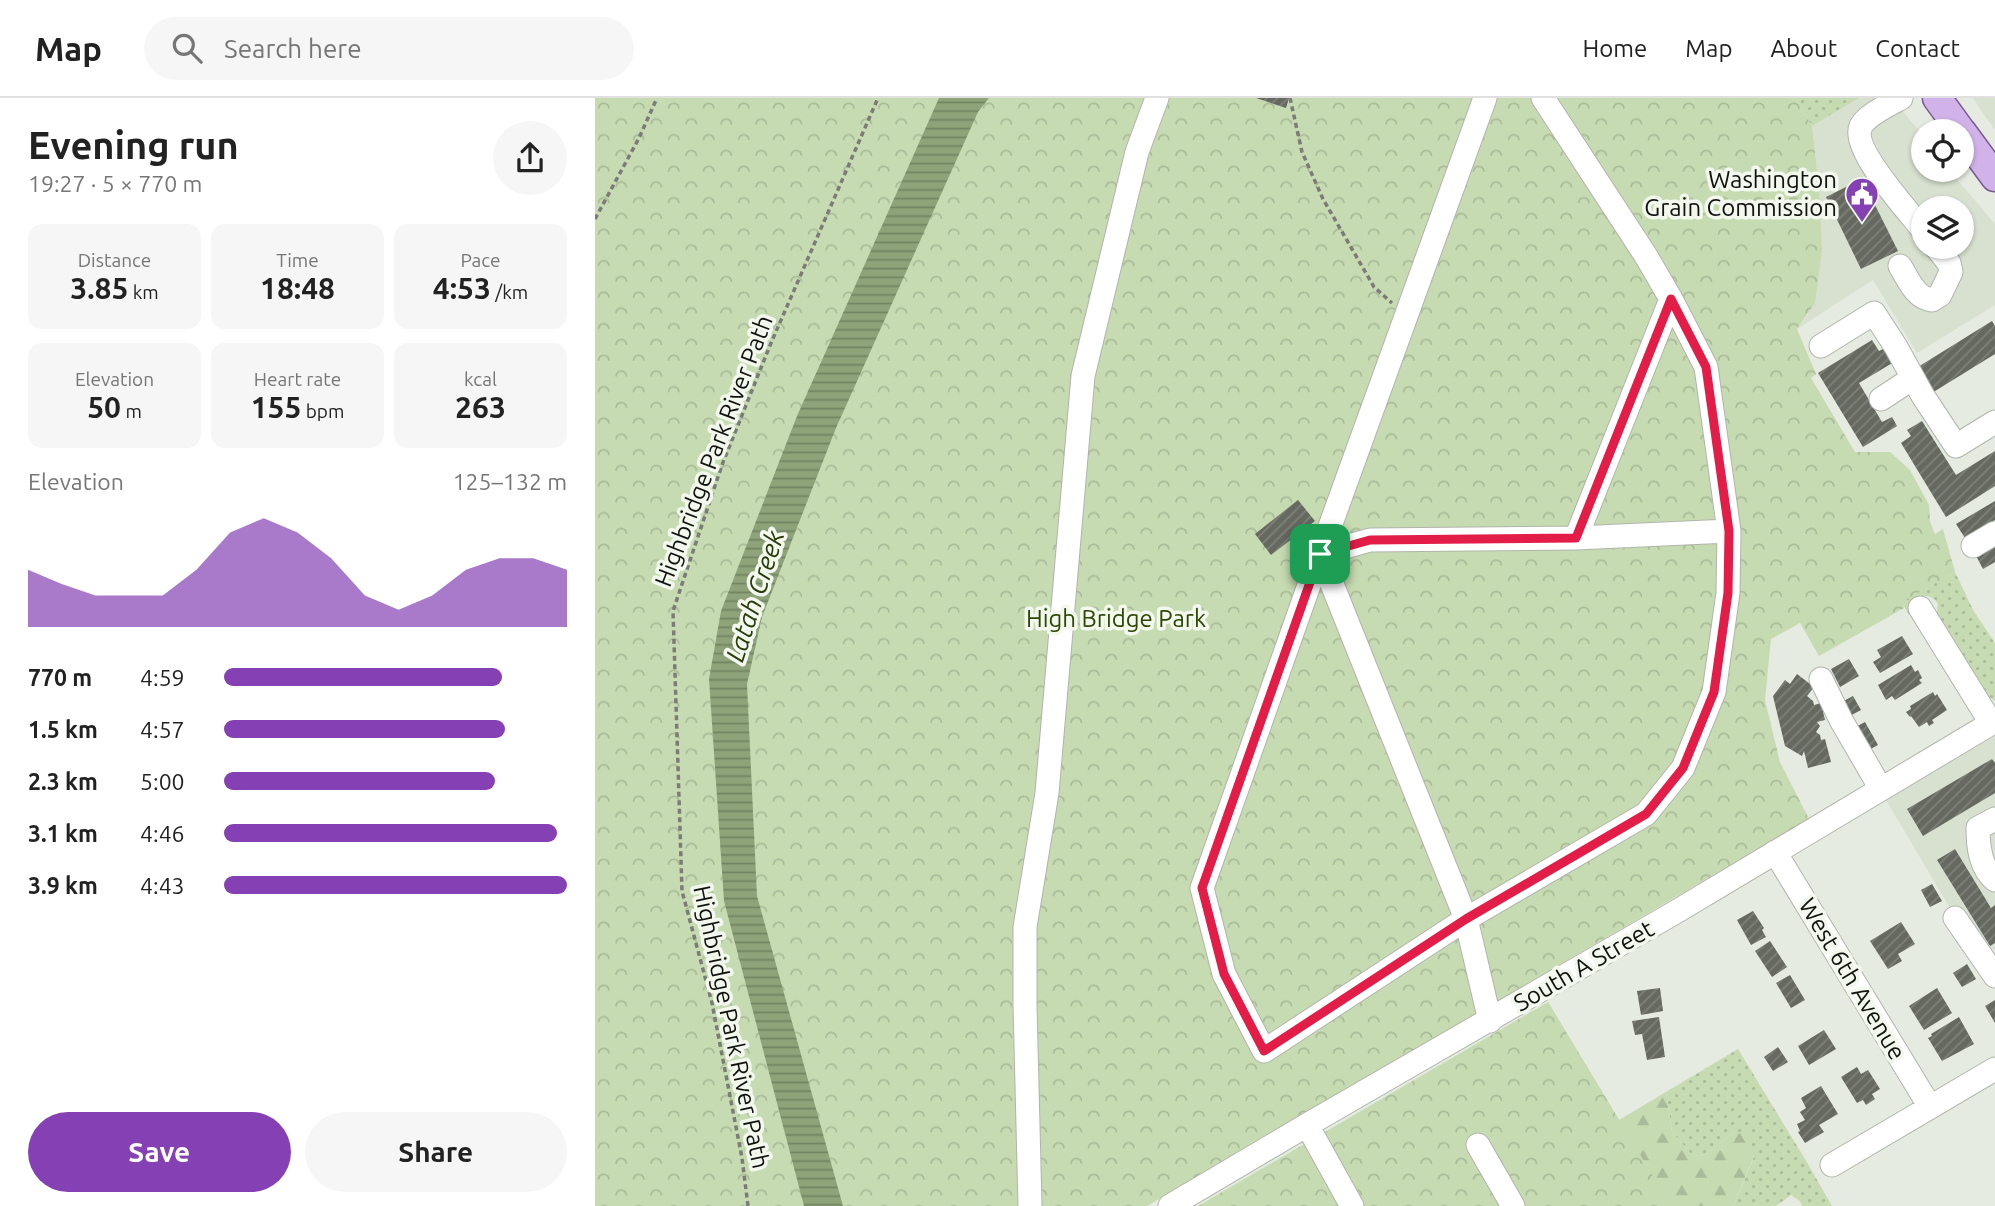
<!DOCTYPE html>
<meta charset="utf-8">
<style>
:root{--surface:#fff;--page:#f6f6f6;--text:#222;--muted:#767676;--line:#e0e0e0;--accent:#8541b4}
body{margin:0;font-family:Ubuntu,sans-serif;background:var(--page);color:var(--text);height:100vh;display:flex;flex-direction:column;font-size:26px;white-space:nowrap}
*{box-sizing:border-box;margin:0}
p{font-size:23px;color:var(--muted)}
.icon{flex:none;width:38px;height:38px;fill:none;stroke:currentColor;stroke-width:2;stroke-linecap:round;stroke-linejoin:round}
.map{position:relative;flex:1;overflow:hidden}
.panel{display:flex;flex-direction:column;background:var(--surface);width:595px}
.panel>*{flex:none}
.buttons{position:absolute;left:1316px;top:21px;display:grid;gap:14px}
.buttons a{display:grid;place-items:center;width:63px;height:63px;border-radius:50%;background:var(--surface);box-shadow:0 2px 5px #0004;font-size:35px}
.pin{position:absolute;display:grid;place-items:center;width:60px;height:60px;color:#fff;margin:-30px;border-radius:14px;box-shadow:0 4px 10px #0006}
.round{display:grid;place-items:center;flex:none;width:74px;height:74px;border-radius:37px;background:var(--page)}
.headline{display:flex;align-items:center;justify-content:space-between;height:119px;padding:0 28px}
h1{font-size:38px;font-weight:700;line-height:52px}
.metrics{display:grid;grid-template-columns:repeat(3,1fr);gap:10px;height:119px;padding:7px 28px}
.metrics div{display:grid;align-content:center;border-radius:14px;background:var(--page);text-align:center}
.metrics b{font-size:30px;font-weight:700}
.metrics small{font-size:19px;font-weight:400}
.metrics p{font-size:19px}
.chart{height:196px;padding:14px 28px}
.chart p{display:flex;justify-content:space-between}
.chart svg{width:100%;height:126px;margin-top:7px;fill:var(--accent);opacity:.7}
.action{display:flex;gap:14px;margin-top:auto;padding:14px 28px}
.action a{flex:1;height:80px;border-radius:42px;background:var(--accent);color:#fff;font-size:28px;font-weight:700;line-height:80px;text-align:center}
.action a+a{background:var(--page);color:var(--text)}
ul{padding:0 28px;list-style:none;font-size:23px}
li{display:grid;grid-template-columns:112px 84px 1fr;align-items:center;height:52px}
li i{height:18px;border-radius:9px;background:var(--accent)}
header{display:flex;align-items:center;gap:42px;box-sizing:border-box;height:98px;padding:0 35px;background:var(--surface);border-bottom:2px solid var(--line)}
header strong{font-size:33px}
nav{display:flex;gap:38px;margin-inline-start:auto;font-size:24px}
.search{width:490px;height:63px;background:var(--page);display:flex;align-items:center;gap:18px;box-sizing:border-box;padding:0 24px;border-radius:38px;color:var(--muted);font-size:26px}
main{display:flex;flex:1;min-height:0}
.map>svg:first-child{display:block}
.built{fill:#d8e1d0;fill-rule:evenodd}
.grass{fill:url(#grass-dots)}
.forest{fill:url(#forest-firs)}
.park{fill:url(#park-crowns)}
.water{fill:url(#water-rules)}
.building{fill:url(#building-hatch)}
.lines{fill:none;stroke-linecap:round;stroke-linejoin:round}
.minor-casing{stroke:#b0b5ab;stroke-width:25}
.major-casing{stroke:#7a5994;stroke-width:31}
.path{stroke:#797d76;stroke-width:3.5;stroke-dasharray:5 3.5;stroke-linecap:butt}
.minor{stroke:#fff;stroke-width:23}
.major{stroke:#d1b2e9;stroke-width:28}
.route-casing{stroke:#fff;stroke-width:14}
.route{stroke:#e11d48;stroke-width:9}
.labels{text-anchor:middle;stroke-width:7;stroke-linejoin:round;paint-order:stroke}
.poi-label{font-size:24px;fill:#11130f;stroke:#f3f8ee;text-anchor:end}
.street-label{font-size:24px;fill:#11130f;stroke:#f3f8ee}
.park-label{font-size:24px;fill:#2e4703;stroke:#f3f8ee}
.water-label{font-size:26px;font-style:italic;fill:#283c0c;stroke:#f3f8ee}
</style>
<header>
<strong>Map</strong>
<div class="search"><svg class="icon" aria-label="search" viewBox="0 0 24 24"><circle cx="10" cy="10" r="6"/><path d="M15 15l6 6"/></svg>Search here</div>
<nav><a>Home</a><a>Map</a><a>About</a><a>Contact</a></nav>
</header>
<main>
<section class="panel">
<div class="headline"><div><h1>Evening run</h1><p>19:27 · 5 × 770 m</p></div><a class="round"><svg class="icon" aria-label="share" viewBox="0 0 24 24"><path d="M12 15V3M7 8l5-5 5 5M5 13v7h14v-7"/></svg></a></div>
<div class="metrics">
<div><p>Distance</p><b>3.85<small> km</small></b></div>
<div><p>Time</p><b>18:48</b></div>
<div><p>Pace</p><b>4:53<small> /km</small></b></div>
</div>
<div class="metrics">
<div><p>Elevation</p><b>50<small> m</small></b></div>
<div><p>Heart rate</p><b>155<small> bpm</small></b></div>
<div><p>kcal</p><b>263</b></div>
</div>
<div class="chart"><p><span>Elevation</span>125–132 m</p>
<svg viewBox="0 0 160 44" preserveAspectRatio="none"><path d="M0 44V24L10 29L20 33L30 33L40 33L50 24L60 11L70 6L80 11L90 20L100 33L110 38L120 33L130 24L140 20L150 20L160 24V44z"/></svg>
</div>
<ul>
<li><b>770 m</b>4:59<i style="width:81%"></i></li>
<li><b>1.5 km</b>4:57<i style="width:82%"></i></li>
<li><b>2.3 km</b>5:00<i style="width:79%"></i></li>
<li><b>3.1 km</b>4:46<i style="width:97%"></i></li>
<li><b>3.9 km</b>4:43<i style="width:100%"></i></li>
</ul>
<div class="action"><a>Save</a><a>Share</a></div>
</section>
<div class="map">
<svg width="1400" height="1108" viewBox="0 0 1400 1108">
<defs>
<pattern id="grass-dots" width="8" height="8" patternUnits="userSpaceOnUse" patternTransform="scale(1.75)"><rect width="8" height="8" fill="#c6dbb2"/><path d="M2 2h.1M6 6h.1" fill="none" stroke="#a9bb98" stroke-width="1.8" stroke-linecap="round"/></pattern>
<pattern id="forest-firs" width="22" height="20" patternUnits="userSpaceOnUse" patternTransform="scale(1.75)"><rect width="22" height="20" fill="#c6dbb2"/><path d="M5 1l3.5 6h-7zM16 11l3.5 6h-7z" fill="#a9bb98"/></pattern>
<pattern id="park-crowns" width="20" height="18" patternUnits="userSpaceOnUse" patternTransform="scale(1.75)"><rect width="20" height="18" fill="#c6dbb2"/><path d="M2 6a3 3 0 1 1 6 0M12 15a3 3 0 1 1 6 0" fill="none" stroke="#a9bb98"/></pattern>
<pattern id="water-rules" width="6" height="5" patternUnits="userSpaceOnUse" patternTransform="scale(1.75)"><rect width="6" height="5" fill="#8ea379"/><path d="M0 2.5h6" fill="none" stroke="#738462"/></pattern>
<pattern id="building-hatch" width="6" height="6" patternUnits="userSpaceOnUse" patternTransform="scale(1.75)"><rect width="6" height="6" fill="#656960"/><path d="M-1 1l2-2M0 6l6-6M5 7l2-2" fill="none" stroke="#7e817a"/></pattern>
</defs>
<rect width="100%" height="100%" fill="#e5ebe0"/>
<path class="built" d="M1264 0H1300L1309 15 1328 37V72H1354L1400 126V207L1322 255 1278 182 1202 231 1213 217 1224 90 1217 28ZM1328 110H1367V149H1328Z
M1378 0H1400V32L1392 21Z
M1400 638V853L1358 815 1291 702Z"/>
<path class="grass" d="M1200 0H1264L1217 28Z
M1360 474 1378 512 1400 545V603L1391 597 1340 527 1343 506C1336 494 1323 497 1314 506L1315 518 1306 504Z
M1143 951 1210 1061 1237 1108H1207L1205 1103 1196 1097 1181 1108H1138L1159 1059 1139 1034 1110 1057 1098 1058 1077 1034 1071 994Z"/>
<path class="forest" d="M953 904 1024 1022 1071 994 1077 1034 1098 1058 1110 1057 1139 1034 1154 1038 1159 1058 1138 1108H970Z"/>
<path class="park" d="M0 0H1200L1217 28 1224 90 1227 152 1220 205 1202 231 1221 276 1216 280 1260 354H1295L1315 372 1334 407 1335 424 1340 436 1348 431 1360 474 1307 504 1309 510 1224 558 1205 525 1176 541 1170 602 1185 664 1214 721 552 1108H0Z
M953 904 1076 1108H603Z"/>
<path class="water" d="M344 0H394L383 14 241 330 167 519 152 586 162 798 248 1108H209L129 803 114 581 126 513 202 318Z"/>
<path class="building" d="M661 0H694L691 10Z
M1267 81 1303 153 1266 171 1231 99Z
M1397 223 1400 228V256L1332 298 1323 269Z
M1277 242 1284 253 1290 250 1299 264 1264 285 1287 324 1297 319 1302 328 1268 349 1223 275Z
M1327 323 1361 377 1400 353V388L1351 419 1306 345 1316 338 1312 332Z
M703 402 720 423 676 457 660 436Z
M1400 403V422L1370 440 1361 426Z
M1400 444V464L1388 471 1380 456Z
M1307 538 1318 556 1285 575 1278 564 1286 559 1282 552Z
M1254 561 1264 578 1245 589 1236 571Z
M1316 567 1320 574 1323 572 1327 580 1324 582 1327 585 1300 602 1297 598 1291 602 1283 587Z
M1202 576 1219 589 1212 598 1218 603 1219 607 1226 605 1230 622 1222 624 1225 628 1221 634 1225 637 1226 642 1230 641 1236 664 1213 670 1209 653 1207 658 1190 648 1178 598 1190 582 1195 586Z
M1338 594 1340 598 1342 596 1352 612 1337 622 1339 625 1334 628 1332 624 1324 629 1316 618 1315 619 1311 614 1316 611 1315 608Z
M1258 598 1266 612 1251 620 1243 606Z
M1270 624 1283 647 1270 654 1257 631Z
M1397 661 1400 665V695L1328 738 1312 711Z
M1360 751 1396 810 1400 807V845L1395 848 1342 762Z
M1337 786 1347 803 1335 809 1326 792Z
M1158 813 1169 830 1167 832 1171 839 1156 847 1142 822Z
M1306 824 1320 846 1303 856 1307 863 1293 871 1275 843Z
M1175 843 1192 869 1177 879 1160 853Z
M1372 866 1381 881 1367 889 1358 875Z
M1195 877 1210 902 1196 910 1181 885Z
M1065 890 1068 913 1046 917 1042 893Z
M1342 890 1357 915 1329 932 1314 908Z
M1400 902V925L1390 908Z
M1064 919 1070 959 1052 962 1047 936 1040 937 1037 923Z
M1364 919 1379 946 1347 963 1333 940 1337 938 1336 936Z
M1229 932 1241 951 1214 967 1203 948Z
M1183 949 1193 964 1178 973 1169 959Z
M1262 969 1266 976 1273 972 1285 991 1277 996 1280 1001 1271 1007 1268 1002 1262 1005 1246 979Z
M1226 988 1243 1016 1224 1027 1229 1034 1210 1045 1203 1034 1205 1033 1202 1026 1210 1022 1205 1014 1211 1010 1206 1000Z"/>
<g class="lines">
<defs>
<path id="minor" d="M890 0 725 456 871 821 895 923
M948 0 1051 158 1076 201 1111 269 1134 433 1133 495 1119 594 1088 670 1051 716 871 821 669 953 629 876 607 790 725 456 775 442 981 440 1134 433
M1306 0C1294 7 1273 16 1266 28 1255 50 1314 114 1328 132
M1305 168C1314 182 1320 200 1337 202L1345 197 1356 174 1354 165 1341 149
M1226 248 1279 215 1301 249 1328 298 1361 348 1400 324
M1286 301 1318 280
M981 440 1076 201
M1378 448 1400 435
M1325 510 1396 625
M1226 581 1246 622 1286 691
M1400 721 1383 730C1383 748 1385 770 1400 782
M1180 754 1335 1009
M1360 820 1400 878
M712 1027 757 1108
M883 1047 918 1108
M1237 1067 1400 971
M435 1108 430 907V829L452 695 488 278 542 54 562 0
M575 1108 712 1027 1079 815 1400 623"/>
<path id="major" d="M1342 0 1366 33
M1367 34 1400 79"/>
</defs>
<use href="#minor" class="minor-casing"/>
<use href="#major" class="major-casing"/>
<path class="path" d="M695 0 707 54 728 101 779 189 797 205
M0 121 44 40 62 0
M153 1108 147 1060 117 905 87 793 78 513 127 367 176 245 283 0"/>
<use href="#minor" class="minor"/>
<use href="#major" class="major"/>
</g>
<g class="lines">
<defs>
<path id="route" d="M1076 201 1111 269 1134 433 1133 495 1119 594 1088 670 1051 716 871 821 669 953 629 876 607 790 725 456 775 442 981 440Z"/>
</defs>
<use href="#route" class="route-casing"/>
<use href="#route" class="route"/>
</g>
<defs>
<symbol id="civic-pin" viewBox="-11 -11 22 30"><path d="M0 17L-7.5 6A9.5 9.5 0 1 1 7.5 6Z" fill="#8541b4" stroke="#f3f8ee"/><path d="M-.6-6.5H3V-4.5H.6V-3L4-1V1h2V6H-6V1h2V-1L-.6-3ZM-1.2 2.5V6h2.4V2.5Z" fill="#fff"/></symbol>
</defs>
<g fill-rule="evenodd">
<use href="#civic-pin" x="1248" y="77" width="38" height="52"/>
</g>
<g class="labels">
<g class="poi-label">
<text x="1242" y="90">Washington<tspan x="1242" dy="28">Grain Commission</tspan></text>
</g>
<g class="street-label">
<text transform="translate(119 353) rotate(-69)" y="8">Highbridge Park River Path</text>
<text transform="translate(989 868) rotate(-30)" y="8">South A Street</text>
<text transform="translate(1257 881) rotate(59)" y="8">West 6th Avenue</text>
<text transform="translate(136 929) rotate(78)" y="8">Highbridge Park River Path</text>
</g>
<g class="park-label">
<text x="521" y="529">High Bridge Park</text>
</g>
<g class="water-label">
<text transform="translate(160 498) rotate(-72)" y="9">Latah Creek</text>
</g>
</g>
</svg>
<div class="buttons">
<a><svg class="icon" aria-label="locate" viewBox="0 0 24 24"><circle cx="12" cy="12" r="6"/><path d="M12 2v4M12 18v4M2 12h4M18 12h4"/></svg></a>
<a><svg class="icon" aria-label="layers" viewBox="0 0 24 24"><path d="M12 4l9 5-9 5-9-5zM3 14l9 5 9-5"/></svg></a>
</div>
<div class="pin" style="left:725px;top:456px;background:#1e9e55"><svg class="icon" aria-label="arrive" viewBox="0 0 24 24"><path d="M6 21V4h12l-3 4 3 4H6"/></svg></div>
</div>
</main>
